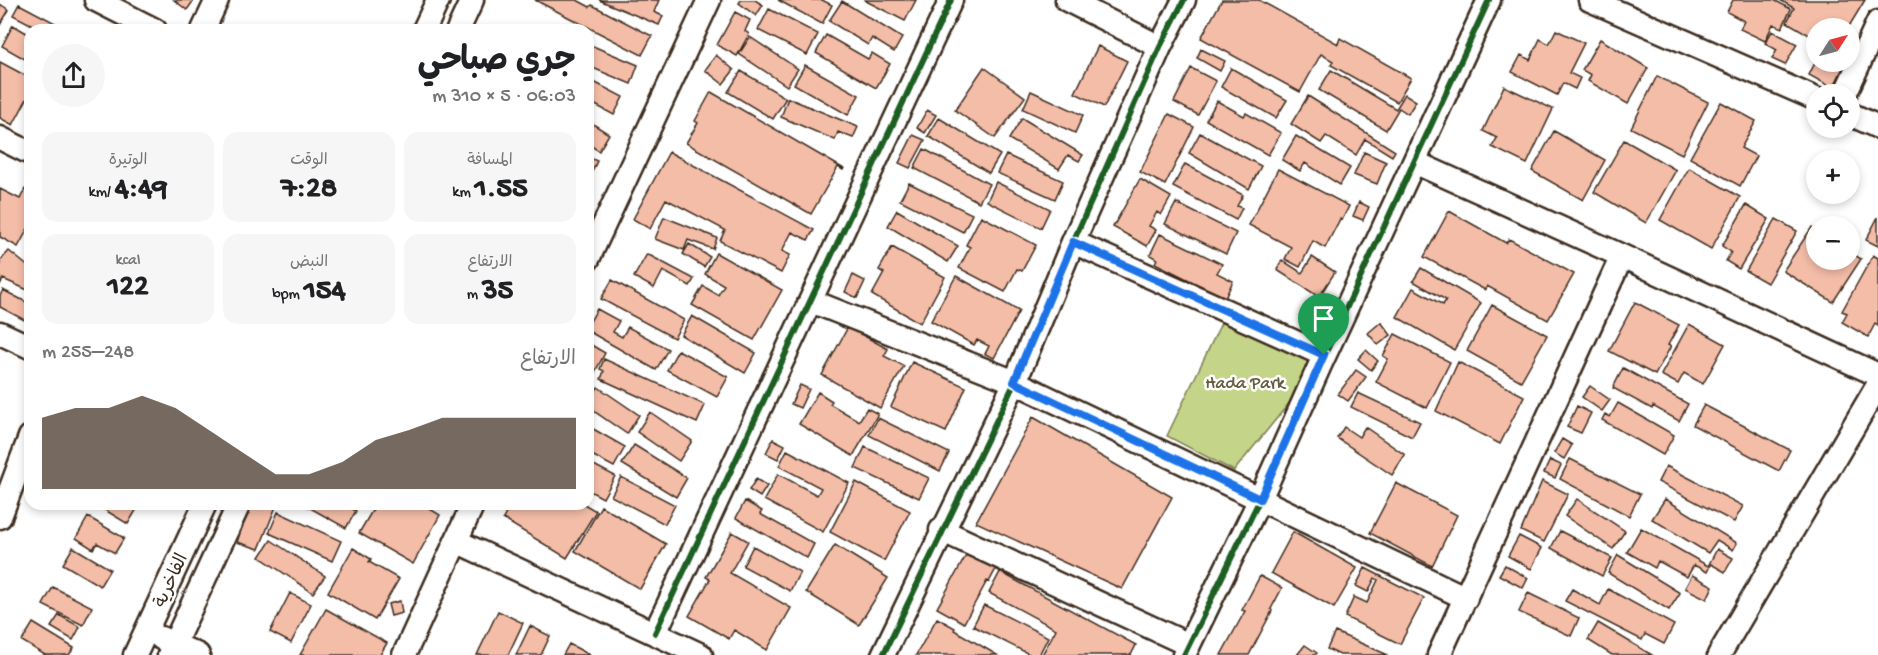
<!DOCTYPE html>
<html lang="ar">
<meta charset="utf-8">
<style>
:root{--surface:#fff;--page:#f6f6f6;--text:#202124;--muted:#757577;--accent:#3b2a1e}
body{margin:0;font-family:"Gochi Hand","Playpen Sans Arabic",sans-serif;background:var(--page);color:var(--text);direction:rtl;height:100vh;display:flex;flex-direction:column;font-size:22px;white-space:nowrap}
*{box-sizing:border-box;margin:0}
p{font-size:20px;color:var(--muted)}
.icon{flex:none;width:33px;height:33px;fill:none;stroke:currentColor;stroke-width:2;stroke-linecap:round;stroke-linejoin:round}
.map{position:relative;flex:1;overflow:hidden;direction:ltr}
.panel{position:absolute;left:24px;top:24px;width:570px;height:486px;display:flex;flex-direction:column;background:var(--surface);border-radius:18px;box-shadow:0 3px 9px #0003;direction:rtl}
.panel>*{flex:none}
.needle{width:39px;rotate:54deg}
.tools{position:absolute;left:1806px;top:18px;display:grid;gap:12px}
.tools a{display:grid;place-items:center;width:54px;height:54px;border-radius:50%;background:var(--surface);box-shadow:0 3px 9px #0003;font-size:30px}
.pin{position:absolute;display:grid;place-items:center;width:51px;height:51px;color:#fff;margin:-62px -26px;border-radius:50% 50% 50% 0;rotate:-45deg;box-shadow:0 0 6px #0007}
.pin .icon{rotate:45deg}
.round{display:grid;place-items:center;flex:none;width:63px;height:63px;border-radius:32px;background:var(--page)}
.headline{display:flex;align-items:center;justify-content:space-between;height:102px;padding:0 18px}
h1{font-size:33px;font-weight:700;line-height:45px}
.metrics{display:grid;grid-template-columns:repeat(3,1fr);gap:9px;height:102px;padding:6px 18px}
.metrics div{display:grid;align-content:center;border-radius:15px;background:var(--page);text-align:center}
.metrics b{font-size:30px;font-weight:700}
.metrics small{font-size:16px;font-weight:400}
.metrics p{font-size:16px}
.chart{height:168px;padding:12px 18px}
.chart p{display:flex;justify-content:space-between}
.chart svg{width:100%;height:108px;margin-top:6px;fill:var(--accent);opacity:.7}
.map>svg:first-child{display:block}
.green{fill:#c4d488;stroke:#807f53;stroke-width:1.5}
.building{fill:#f4bda8;stroke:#3b2a1e;stroke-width:1.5}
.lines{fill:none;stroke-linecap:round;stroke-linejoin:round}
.minor-casing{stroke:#3b2a1e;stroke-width:27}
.minor{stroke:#fff;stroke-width:22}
.cycleway-casing{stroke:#fff;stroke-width:10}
.cycleway{stroke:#1b5e20;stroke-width:6}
.route-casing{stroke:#fff;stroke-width:12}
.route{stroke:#1a73e8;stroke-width:8}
.labels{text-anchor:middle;stroke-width:5;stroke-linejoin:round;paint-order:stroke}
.park-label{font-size:18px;fill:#645d3e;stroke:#fff}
.street-label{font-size:18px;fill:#3b2a1e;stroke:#fff}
</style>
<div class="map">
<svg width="1878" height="655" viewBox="0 0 1878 655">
<rect width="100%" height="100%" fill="#fff"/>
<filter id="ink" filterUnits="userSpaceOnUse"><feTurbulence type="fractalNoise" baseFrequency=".0167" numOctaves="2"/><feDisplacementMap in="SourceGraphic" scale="12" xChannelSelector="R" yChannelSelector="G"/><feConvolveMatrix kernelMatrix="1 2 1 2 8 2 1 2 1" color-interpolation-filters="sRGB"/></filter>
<g filter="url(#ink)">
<path class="green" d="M1224 317 1320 365 1234 471 1167 436Z"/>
<path class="building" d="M174 0H194L187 10Z
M535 0H577L590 7 592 5 652 36 642 55Z
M599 0H659L654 12 663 16 659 25Z
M741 0H755L763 5 756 16 739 3Z
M778 0H822L832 5 822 24Z
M864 0H916L905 21Z
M1222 0H1259L1338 44 1340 38 1411 78 1397 102 1331 65 1333 61 1321 54 1300 92 1201 38Z
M1733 0H1774L1791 9 1782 28 1773 24 1765 41 1740 29 1744 21 1727 12Z
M1780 0H1865L1848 28H1816V39L1787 22 1794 8Z
M842 1 902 38 894 52 872 38 868 45 829 21Z
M0 4 9 10 0 25Z
M19 4 59 25 57 30H42L13 15Z
M769 9 818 34 807 55 758 30Z
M735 12 750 20 745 31 749 34 737 56 717 45Z
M13 25 30 35V62L2 46Z
M1556 30 1584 43 1569 73 1580 78 1575 89 1563 83 1557 95 1512 72 1521 55 1530 60 1540 39 1549 44Z
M1772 31 1797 44 1785 65 1772 59 1777 50 1765 43Z
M826 35 868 59 872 53 890 64 876 88 816 53Z
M750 37 798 69 787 86 739 54Z
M1600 39 1648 68 1628 104 1588 81 1591 75 1582 70Z
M588 44 638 65 631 84 588 66Z
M1098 46 1127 61 1104 107 1075 93Z
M1201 49 1225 61 1220 71 1197 58Z
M716 55 734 70 723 84 705 70Z
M1816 61 1831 62 1843 68 1833 88 1809 75Z
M0 62 30 78V93L13 125 0 118Z
M805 65 859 95 848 115 794 84Z
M984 67 1025 97 995 138 955 110Z
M1191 68 1216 81 1198 115 1174 102Z
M1231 68 1287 100 1276 118 1221 87Z
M1331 70 1396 109 1405 94 1416 101 1408 114 1399 108 1386 130 1319 90Z
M741 71 786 98 773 119 728 92Z
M1657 76 1708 102 1682 154 1631 128Z
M588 79 623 97 614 115 588 101Z
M1504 86 1553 109 1527 164 1492 147 1497 138 1483 131Z
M1031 91 1083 115 1075 133 1023 109Z
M711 92 844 169 843 170 838 167 811 214 686 143 698 123 695 121Z
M1308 96 1395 151 1392 156 1365 139 1356 155 1326 136 1321 143 1291 124Z
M788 98 858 127 853 138 838 132 835 140 781 117Z
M1217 101 1244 116 1246 113 1281 133 1268 155 1206 120Z
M1721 102 1756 121 1741 148 1756 156 1740 186 1690 158Z
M927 110 936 115 925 133 917 128Z
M1169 114 1194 127 1165 185 1140 172Z
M939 118 1000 155 989 173 928 136Z
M1022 118 1083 155 1079 161 1068 155 1059 169 1009 139Z
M588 121 609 134 599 151 588 144Z
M1554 131 1605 160 1583 200 1532 171Z
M1200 133 1261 166 1249 189 1189 153Z
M913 135 925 140 910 168 899 163Z
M1296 136 1350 168 1340 185 1305 163 1300 171 1282 160Z
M1624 140 1676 170 1646 223 1594 192Z
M924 149 989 184 979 202 914 168Z
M669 152 814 230 808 240 792 232 782 251 790 255 781 273 720 241 725 230 666 199 650 229 633 219Z
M1364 152 1386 162 1377 184 1354 175Z
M1006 155 1063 181 1055 199 997 173Z
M588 157 597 161 588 180Z
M1185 164 1243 195 1237 206 1242 208 1236 220 1173 187Z
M1689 168 1740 197 1711 249 1660 220Z
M1278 169 1349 206 1342 220 1340 219 1325 248 1313 241 1300 267 1285 259 1291 247 1249 225Z
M1140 179 1171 197 1161 215 1157 212 1149 226 1156 230 1147 246 1113 227Z
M996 182 1050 209 1041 228 987 201Z
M909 183 972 214 963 232 900 200Z
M0 189 20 199 25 189 30 192V225L18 247 0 237Z
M1359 202 1369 207 1363 220 1353 216Z
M1176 203 1236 233 1226 254 1165 224Z
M1746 205 1769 219 1739 269 1726 261 1731 252 1722 246Z
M897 210 958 246 948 262 888 226Z
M1449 211 1506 243 1509 239 1574 274 1548 320 1487 286 1485 290 1424 257Z
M981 216 1036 245 1022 271 1017 269 1005 292 959 268 970 247 966 245Z
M664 217 717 238 713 249 688 240 684 250 655 239Z
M1878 217V246L1866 240Z
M1776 219 1797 231 1767 283 1746 271Z
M1812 227 1816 230V260H1850V252L1861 259 1833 302 1783 271Z
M1160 234 1222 264 1217 273 1233 281 1225 298 1155 263 1157 259 1150 255Z
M689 244 710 257 704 267 683 254Z
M892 247 945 277 920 323 872 295 884 273 879 270Z
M9 251 30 268V291L3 279 0 285V261Z
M716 253 782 290 754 340 692 305 703 286 718 295 724 285 705 274Z
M647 254 694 279 690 286 663 271 654 288 634 277Z
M1873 255 1878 258V326L1875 324 1868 337 1842 322 1847 313 1842 311Z
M1312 257 1335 272 1319 297 1277 270 1282 260 1302 273Z
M1421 268 1481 303 1454 350 1397 317 1413 288 1443 305 1446 300 1413 281Z
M853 275 865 281 857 298 845 292Z
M956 276 1019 311 994 358 985 354 989 346 977 340 974 345 931 321Z
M612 280 684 320 674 338 601 299Z
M3 290 30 304V323L0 307V296Z
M1635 302 1679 325 1668 345 1671 346 1655 375 1609 351Z
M1492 305 1547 335 1521 381 1467 351Z
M597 309 619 321 613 332 622 337 628 327 668 349 656 370 588 331V325Z
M692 316 756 353 745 373 681 335Z
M1381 322 1391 335 1378 345 1368 333Z
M1689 324 1725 344 1703 384 1684 373 1678 384 1661 375Z
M848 327 888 349 884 356 904 366 880 408 822 375Z
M1395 334 1450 362 1427 408 1376 382 1388 359 1383 356Z
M588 343 605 353 588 385Z
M678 350 728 377 717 397 667 370Z
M1366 350 1378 361 1371 370 1358 359Z
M604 359 705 405 697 423 601 379 604 371 600 369Z
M912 362 966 387 946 432 891 407Z
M1458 362 1524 396 1500 444 1436 411Z
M1623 368 1688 404 1679 421 1653 406 1652 409 1613 388Z
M1356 370 1366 377 1348 401 1338 394Z
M800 385 809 389 800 408 791 404Z
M1590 386 1610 400 1602 411 1582 397Z
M598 387 639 415 627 434 588 407V402Z
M818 392 832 401 830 404 859 421 867 408 878 414 853 456 799 424Z
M1358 393 1420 422 1412 437 1351 407Z
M1618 403 1674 435 1663 455 1602 420 1605 414 1610 417Z
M1704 405 1790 450 1779 471 1693 425Z
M1577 406 1591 413 1581 433 1567 427Z
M650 412 692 441 679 461 637 432Z
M1033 417 1172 497 1122 589 976 522Z
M878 418 949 453 940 471 869 435Z
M588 426 625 447 614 467 588 453Z
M1344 427 1359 437 1365 427 1405 455 1392 475 1337 438Z
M773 439 785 445 778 459 766 453Z
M1562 439 1572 445 1564 459 1554 453Z
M634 445 687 478 676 497 622 464Z
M865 447 929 478 919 498 855 468Z
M787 450 849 483 823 532 764 500 778 474 817 495 821 488 779 466Z
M1570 459 1640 494 1629 516 1560 479Z
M1550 460 1561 465 1555 478 1544 473Z
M588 462 615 476 603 498 588 490Z
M1666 466 1743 506 1734 522 1658 482Z
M621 477 675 505 665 524 611 496Z
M756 479 767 486 760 497 749 490Z
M1542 481 1568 494 1544 542 1521 531Z
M856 482 910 511 884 561 830 532Z
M1396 483 1457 515 1432 566 1370 533Z
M1577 499 1625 531 1613 549 1565 516Z
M1665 499 1737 543 1733 550 1717 540 1708 553 1652 519Z
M745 501 762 511 760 514 814 544 807 558 736 518Z
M95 504H133L138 507 128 524Z
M250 504H277L259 549 237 542Z
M303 504H344L356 511 346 528Z
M376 504H422L440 515 413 564 359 533Z
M511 504H584L596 511 567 558 503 519Z
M601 506 666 544 640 589 575 551Z
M278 512 341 541 332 561 269 533Z
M88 517 124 538 115 553 97 543 93 549 76 538Z
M1641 528 1708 566 1717 549 1733 558 1725 572 1711 564 1707 572 1694 565 1687 577 1658 561 1655 568 1627 552Z
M1560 531 1612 558 1602 576 1551 548Z
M732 532 748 541 730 573 791 608 767 650 734 630 729 639 689 616 710 579 706 577Z
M1293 532 1357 568 1334 608 1271 573Z
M1519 536 1542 548 1531 569 1508 556Z
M271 540 325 576 313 593 260 557Z
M835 545 888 578 859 625 806 592Z
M753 546 800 572 790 591 743 566Z
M73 547 110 569 100 586 63 564Z
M353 548 371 559 369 562 399 579 375 620 328 592Z
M968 552 997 567 989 582 987 581 964 623 937 608Z
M1618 555 1680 593 1669 610 1608 573Z
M1505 565 1528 578 1523 588 1499 575Z
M1365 568 1424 598 1400 644 1345 617 1354 597 1367 603 1378 580 1375 578 1368 592 1356 586Z
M1000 572 1136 645 1131 655H1042L1056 629 989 593Z
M1692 575 1713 586 1707 599 1685 588Z
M1260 576 1282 588 1271 609 1272 611 1249 655H1221L1245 611 1242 610Z
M53 587 92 607 83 625 43 605Z
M1572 589 1600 605 1608 589 1674 625 1664 644 1645 634 1642 640 1565 601Z
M290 593 311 604 291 643 270 632Z
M1528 593 1579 618 1571 636 1519 612Z
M400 601 402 613 391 616 388 604Z
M984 605 1048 637 1039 655H1031L973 626Z
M326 609 387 643 380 655H300Z
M498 611 523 623 508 655H477Z
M59 615 80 627 73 640 51 627Z
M937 618 955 628 954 630 997 655H916Z
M33 623 74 648 69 655H45L22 641Z
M1598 623 1652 655H1612L1588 640Z
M530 626 550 636 541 655H516Z
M1335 632 1388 655H1340L1327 649Z
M569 644 590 655H563Z
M1305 645 1317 653 1315 655H1297Z"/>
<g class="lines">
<defs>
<path id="minor" d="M96 0 155 30
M1067 0 1160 47
M1590 0 1816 99
M203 30 217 0
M424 30 438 0
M458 30 472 0
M1845 94 1878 22
M1850 114 1878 127
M0 138 30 153
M1414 162 1622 256 1878 375
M1073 242 1324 355
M588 259 709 0
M811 301 1015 382 1466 598
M0 333 30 347
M0 517 30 437
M941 530 1189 645
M456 541 701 655
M655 633 951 0
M161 638 198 655
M135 655 205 504
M169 655 239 504
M404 655 473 504
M883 655 1015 382 1073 242 1160 47 1184 0
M1184 655 1260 499 1320 365 1489 0
M1439 655 1622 256
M1719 655 1878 385"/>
</defs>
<use href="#minor" class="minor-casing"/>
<use href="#minor" class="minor"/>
<defs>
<path id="cycleway" d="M655 633 951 0
M883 655 1015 382 1073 242 1160 47 1184 0
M1184 655 1260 499 1320 365 1489 0"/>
</defs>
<use href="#cycleway" class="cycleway-casing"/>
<use href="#cycleway" class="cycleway"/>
</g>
</g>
<g class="lines" filter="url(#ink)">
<defs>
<path id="route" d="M1073 242 1324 355 1260 499 1014 382Z"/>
</defs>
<use href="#route" class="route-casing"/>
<use href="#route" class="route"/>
</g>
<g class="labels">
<g class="park-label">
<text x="1245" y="388">Hada Park</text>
</g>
<g class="street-label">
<text transform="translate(170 580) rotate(-65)" y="6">الفاخرية</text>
</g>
</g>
</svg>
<div class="tools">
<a><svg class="needle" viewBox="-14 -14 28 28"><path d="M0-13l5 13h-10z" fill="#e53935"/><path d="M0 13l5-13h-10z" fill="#757577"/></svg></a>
<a><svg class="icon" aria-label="locate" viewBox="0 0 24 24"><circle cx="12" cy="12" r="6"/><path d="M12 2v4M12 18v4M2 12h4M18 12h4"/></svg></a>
<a>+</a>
<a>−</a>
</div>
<div class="pin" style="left:1324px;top:355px;background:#1e9e55"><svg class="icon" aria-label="arrive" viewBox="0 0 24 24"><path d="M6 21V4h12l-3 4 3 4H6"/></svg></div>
<section class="panel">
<div class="headline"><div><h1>جري صباحي</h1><p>06:03 · 5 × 310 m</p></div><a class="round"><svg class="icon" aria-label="share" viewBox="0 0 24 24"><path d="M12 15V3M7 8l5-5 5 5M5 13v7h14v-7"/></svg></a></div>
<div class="metrics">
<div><p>المسافة</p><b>1.55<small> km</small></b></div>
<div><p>الوقت</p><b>7:28</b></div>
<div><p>الوتيرة</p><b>4:49<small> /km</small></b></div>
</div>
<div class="metrics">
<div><p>الارتفاع</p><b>35<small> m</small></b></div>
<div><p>النبض</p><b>154<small> bpm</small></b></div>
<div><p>kcal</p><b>122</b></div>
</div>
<div class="chart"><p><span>الارتفاع</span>248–255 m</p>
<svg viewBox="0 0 160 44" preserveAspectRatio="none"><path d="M0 44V15L10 11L20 11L30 6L40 11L50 20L60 29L70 38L80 38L90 33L100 24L110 20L120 15L130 15L140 15L150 15L160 15V44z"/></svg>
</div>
</section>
</div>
